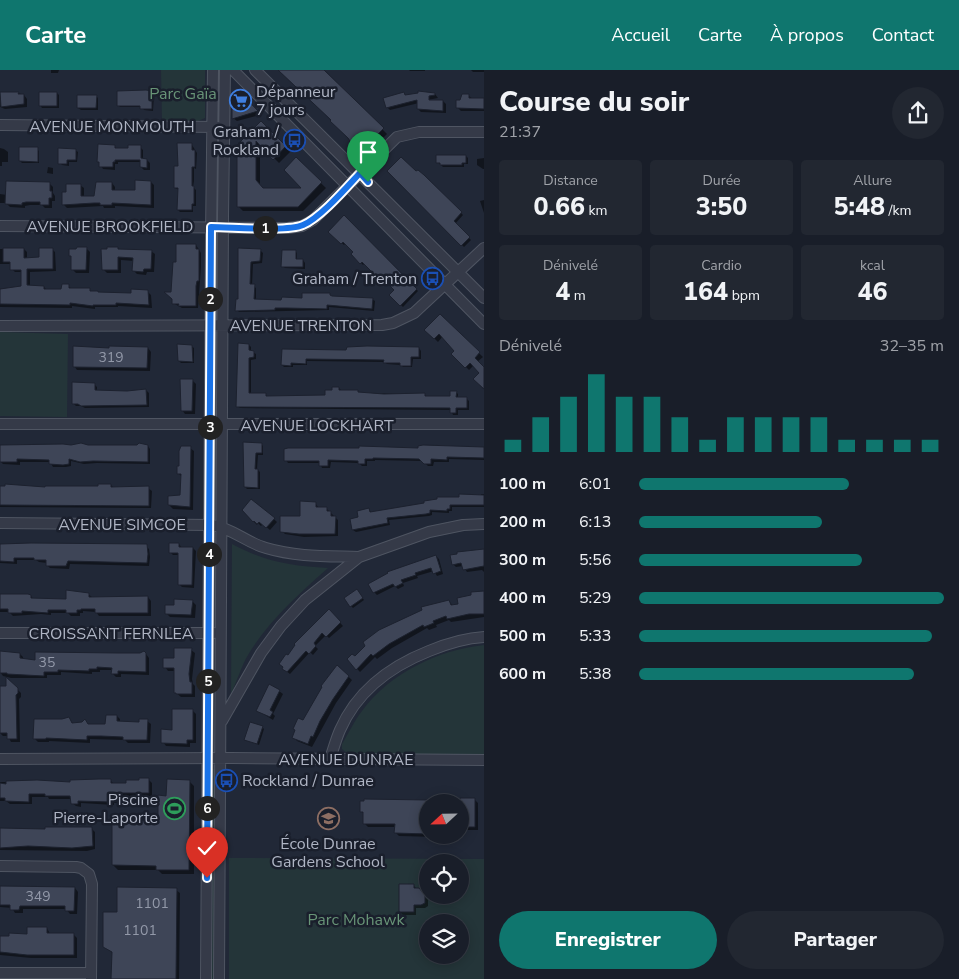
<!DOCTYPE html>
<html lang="fr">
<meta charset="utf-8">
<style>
:root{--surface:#191e29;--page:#222731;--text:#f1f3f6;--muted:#9fa2a8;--line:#373c46;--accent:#0f766e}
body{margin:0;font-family:"Nunito Sans",sans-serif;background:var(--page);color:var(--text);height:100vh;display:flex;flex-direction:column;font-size:19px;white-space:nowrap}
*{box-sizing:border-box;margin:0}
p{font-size:16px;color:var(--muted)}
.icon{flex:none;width:28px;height:28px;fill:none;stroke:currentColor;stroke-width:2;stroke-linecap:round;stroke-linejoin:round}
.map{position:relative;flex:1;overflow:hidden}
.drawer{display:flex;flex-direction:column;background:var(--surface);width:475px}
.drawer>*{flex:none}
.needle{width:32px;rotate:248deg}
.controls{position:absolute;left:419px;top:724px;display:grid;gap:10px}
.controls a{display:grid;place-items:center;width:50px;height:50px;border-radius:50%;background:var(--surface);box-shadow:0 2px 12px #0003,0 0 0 1px var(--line);font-size:25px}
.pin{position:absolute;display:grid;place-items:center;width:42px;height:42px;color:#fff;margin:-51px -21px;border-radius:50% 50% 50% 0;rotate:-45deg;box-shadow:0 0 5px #0007}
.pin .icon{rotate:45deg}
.km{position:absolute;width:25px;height:25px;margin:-12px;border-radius:50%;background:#222;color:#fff;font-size:14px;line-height:25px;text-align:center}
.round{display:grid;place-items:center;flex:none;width:52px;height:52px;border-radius:26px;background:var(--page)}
.overview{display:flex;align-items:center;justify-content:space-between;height:85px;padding:0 15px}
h1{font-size:28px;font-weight:800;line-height:38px}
.figures{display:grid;grid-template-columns:repeat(3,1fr);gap:8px;height:85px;padding:5px 15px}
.figures div{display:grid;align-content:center;border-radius:5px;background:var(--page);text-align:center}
.figures b{font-size:25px;font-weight:800}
.figures small{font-size:14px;font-weight:400}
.figures p{font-size:14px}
.chart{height:140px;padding:10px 15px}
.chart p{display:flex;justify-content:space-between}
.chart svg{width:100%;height:90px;margin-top:5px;stroke:var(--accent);stroke-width:6}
.cta{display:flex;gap:10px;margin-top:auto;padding:10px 15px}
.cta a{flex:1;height:58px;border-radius:30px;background:var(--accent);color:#fff;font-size:20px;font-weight:800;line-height:58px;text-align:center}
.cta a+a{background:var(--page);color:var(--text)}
ul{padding:0 15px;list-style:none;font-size:16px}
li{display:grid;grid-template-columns:80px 60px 1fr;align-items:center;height:38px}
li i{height:12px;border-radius:6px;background:var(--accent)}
header{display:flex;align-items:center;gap:30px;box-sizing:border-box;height:70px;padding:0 25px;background:var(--accent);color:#fff}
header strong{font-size:24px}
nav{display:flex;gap:28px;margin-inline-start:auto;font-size:18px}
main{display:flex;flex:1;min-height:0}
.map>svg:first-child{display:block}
.green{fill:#243539;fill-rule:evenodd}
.shadow{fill:#0007}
.building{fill:#3e4557;stroke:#1c212e}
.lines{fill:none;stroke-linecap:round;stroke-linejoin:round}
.minor-casing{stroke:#4f5562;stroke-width:12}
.minor{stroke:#353a48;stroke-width:10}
.route-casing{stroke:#fff;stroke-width:10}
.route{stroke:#1a73e8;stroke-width:6}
.labels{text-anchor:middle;stroke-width:5;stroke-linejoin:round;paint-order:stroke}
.number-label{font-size:14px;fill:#9399a9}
.poi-label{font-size:16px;fill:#afb5c4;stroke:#1a1f2c;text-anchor:end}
.park-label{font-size:16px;fill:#689477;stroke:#1a1f2c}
.street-label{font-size:16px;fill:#afb5c4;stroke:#1a1f2c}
</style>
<header>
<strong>Carte</strong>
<nav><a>Accueil</a><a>Carte</a><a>À propos</a><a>Contact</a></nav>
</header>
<main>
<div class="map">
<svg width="484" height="909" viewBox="0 0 484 909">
<rect width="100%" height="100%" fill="#212837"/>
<path class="green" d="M161 0H205V48L198 51 162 50Z
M0 262 68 264 67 347 0 346Z
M232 474C266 492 291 496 328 498 299 524 269 550 248 585 241 597 237 611 231 624Z
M484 575V686L348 684 342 679V674C349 663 354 651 362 641 390 603 438 580 484 575Z
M211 699H217L216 909H211Z
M229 788 484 789V909H229ZM428 792H460V825H428ZM428 852H460V885H428Z"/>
<path class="shadow" d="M51 0H59L58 3H51Z
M278 0H323L387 64 366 85 364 83 363 84 310 28Z
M409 0H425V1H410Z
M471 0H484V2H473Z
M151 22 154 24 153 41 144 40 142 37H120L118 35Z
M18 23 24 25 27 29V37L5 39 0 37V24Z
M57 23 59 25V38H42L40 35Z
M435 24 438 28 428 30 443 31 446 34V43L421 42 418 39 419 33 390 40 387 37 406 26Z
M96 26 98 28V40H81L78 38Z
M469 26 473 29H484V41H461L458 38 461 31Z
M250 36 260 45 237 51 233 48Z
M261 53 290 82 279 93 260 74V117L262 119H304L296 89 326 118 303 141H243L238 136V76Z
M192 75 197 83 196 99 194 98V111L193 117 196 120V136H193V142H180L178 140 179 120 175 118 180 97Z
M114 76 118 80 140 77 143 80V90H147L150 93V100H144L141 97V92H118V94H115V100L103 99 98 91Z
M0 78 4 79 8 82V92H2V96H0Z
M37 79 39 81V93H22L20 91Z
M75 80 78 82 77 92H69V96L62 95 60 93Z
M466 86 468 88V94H464V97H443L438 92Z
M484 88V99H483L477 95V89Z
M48 97 53 98V104L47 103Z
M388 101 416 103 424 106 463 145 455 154 471 170 464 177Z
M151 112 154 115V138L115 136V138H104L103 136 67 138 63 134 67 123 80 115 84 118V127H95L112 113 115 117V122H136Z
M49 113 53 117V123L55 126V131H52V138H45L42 135H30L25 136V138L10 137 6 133H0V124L7 125Z
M484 130V143L480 131Z
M344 146 418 221 403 237 391 225 396 220 387 212 386 214 365 193 363 195 353 184 355 182 346 173 344 175 330 162Z
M196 175 201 183V197L198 238H182L173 233 172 224 177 193Z
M86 178 90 182 89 203H76L72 199 73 188 70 185Z
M118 178 120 181H151L155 184 154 202H147L146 205 137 204 134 201V191L121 190V203H107L103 199Z
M0 179H24L27 182V189L40 188 52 179 55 182 56 201 30 202V217H44L47 220 62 221 68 216 72 219 89 220 92 222 132 224 148 222 151 225 152 238 118 236V237H95V239L72 236V238L0 237V219L22 218V202H15L12 199V194H0Z
M239 179 260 180 263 183 262 193 253 194 252 215 256 218V231H283L332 227 372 229 375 231 374 241 329 237V240L239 242 237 240 239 231Z
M295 181 297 183V190H303L305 193V199L285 198 282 196Z
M440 246 483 287 477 292 484 298V317L475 309 481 303 474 295 469 300 453 284 456 281 443 266 438 272 426 260Z
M249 275 251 277V281L256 284V289L251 290V324H265L268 327 326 326 339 318 341 320 358 322 360 323 424 324 427 327 451 328 456 322 458 324V328H466L469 331V340H458V345H453L451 340 240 338 237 336Z
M191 276 194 278V293H181L179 291Z
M148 278 151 282 150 301 77 300 74 296 110 279Z
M419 278 421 281V289H413L412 297H403L401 295 387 294 384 292 307 291V295H293V297H284L282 295 283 280 346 281Z
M192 310 196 314 195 344H185L182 340Z
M94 314 97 317V322H127L146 320 149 323V337L85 338 81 336H76L73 333Z
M245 374H261L263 376V385H258L257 399 260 402V419H247L245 417Z
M0 375 148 376 150 379V394L97 393 84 394 71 391V396L66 397H53L50 392H20V395L3 394 0 391Z
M423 377 484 378V390L449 389V392H434L433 396H428L423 391 375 390V391H367V396H362L359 393 331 392 330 398H322L320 393H288L286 390 419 380Z
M190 378 194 381 193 440 173 439 169 435 182 426V407L178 403Z
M111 415 114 418H148L152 421 151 438 0 437V417L46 419 100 417Z
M481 424H484V437H452V441H449V443L432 442V445L429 446 389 450 390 455 356 462 353 460 360 448 369 440 372 443 481 426Z
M315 433 319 438H326L338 450V466L304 467 285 464 282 461 301 447Z
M243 440H264L277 452 270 460 263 454 261 456 258 453 257 455Z
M179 474 182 478H193L196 481 194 518 182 517 179 514 180 485H173L170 482Z
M0 475 146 476 149 479 150 487 149 496 70 494 69 499 50 498 47 495V493L39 492 36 490H17V494L0 493Z
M484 480V502L482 500 467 502 463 496 456 497 453 494 474 481Z
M436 486 439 489 443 504 437 506 434 501 417 506 418 508 403 513 404 516 398 519 395 516 377 525 374 522Z
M359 523 364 530 353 538 351 536Z
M472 523H484V547L451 552 449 550 436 555 437 557 429 560 427 558 392 578 377 589 375 587 360 602 348 589 355 588 449 531 453 536 459 535 473 526Z
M88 524 92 527H148L151 531V546H99L96 542 83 541V543H80V546H71L68 543H51V545L41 544 13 546 9 542H0V526H31L33 529 68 530Z
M175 530 193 532 196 535 195 548 170 547 166 543 175 536Z
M329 541 343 556 329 568 326 565 315 576 318 579 313 585 310 582 290 604 286 601 288 587Z
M191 580 195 583 192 609 193 614 195 616V627H181L175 622V601H168L165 597Z
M0 584H20L23 587V590L36 591 146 584 149 588V605L121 604V607H116L113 604V600H100V602H92V604L61 602V605H47V608H11L3 606 0 602Z
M338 597 352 610 336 633 312 677 297 671 294 667Z
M8 610 21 623V627L19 629 20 672H11L8 666H3L0 663V617H7Z
M279 621 283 624 273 644 275 646 273 650 257 640Z
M192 640 196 644V673H190V677L166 676 163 672Z
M117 646 120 649V652L140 653 147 651 151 654 150 673H128L125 670 90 669V673L49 671V672H38L35 669 62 650 69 648 73 654H83L85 651 89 655H106Z
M262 657 264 659 259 675 246 669Z
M110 710 114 714H127L149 710 152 713V726H125L124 733H114V735L81 733V737L76 736 72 733 71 729H49L48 727H32V734H10L6 731H0V712H37L71 714Z
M189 711 194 716V804H162L158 800H118L113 795 159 752 168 727Z
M365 730 460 732 475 730 478 733V760H464L460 758V732H428V765H436V767L399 766 396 763V757H368L364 753V744L362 742Z
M92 759 95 762V779L87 781 0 780V760Z
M413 815 428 830V836L425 838H416V845H403L400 842Z
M0 817 75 818 78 822 77 844H70L66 839H23V843H15L12 838 0 837Z
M176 820 180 823 179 909H113V883L104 877 118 843Z
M47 858 50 864H73L77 868V888H31L0 885V867L28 865Z"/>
<path class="building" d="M278 0H324L384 58 361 81 359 79 358 80 349 72 350 71 348 68 330 51 331 50Z
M146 20 152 21V39H140V36H117V21Z
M418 21 435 23V25L429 26V30H443V41L417 39V30L386 38 383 28 404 22 405 25 418 23Z
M0 22H19L18 24H24V34L1 37Z
M39 22H57V36H39Z
M240 22 258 41 232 49V25Z
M462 24H469V28H484V39L456 38V30H460Z
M77 25H97L96 38H77Z
M261 51 286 76 273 90 256 71V110L263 118H301L284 100 296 87 322 112 298 137H237V75Z
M177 73H192V80H195V97H192V116H194V134H192V140H177L178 118H174V96H178Z
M98 74 115 75V78H128V75H141V88L147 89V98L140 97V90H115V92H113V97H99V92H97Z
M19 77H38V92L19 91Z
M58 78 76 79V90H67V94H58Z
M436 85H466V93H462V95H440V93H436Z
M401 87 416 101 418 100 424 105 462 142 454 151 470 167 461 176 387 101Z
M135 110 151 111V135L112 133V135H100V133H94L62 135V122H66V114H81V126H94L96 112H112V120H135Z
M6 111 50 112V121H52V128H49V135H40V132H26L22 133V135L5 134Z
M344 145 417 219 400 236 389 225 394 220 385 211 383 213 362 192 360 194 351 184 353 182 343 172 341 174 328 162Z
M176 174H196V179H199V211H197L196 216V236H178L179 234H172V229L164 222H171L173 192H176Z
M77 177H87L86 200H71V186H69V179H76Z
M107 177H118V179L152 180 151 199H144L143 202 132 201 133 188 118 187V200H102L101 179H107Z
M3 178H24V188L39 187V178H53V199H27V215L44 216V219H61L62 214H69V218H90V221H98V222L131 223V219L148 220 149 235 116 233V235H93V236L70 233V235L0 234V219L21 216V200H10V192H3Z
M238 178 261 179 260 191 251 192 250 214H255L254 229 281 230 282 227 302 228V223H330V225L332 226 373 228 372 239 327 235V239L287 238H275V240L235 241 236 229H238Z
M282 180H296V189H303V197H281Z
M440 244 480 282 475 288 484 297V319L473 309 479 303 470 293 465 298 451 284 454 281 439 264 434 269 424 260Z
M238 273 249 274V280L254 281V287L249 288V323H266V326L325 325V320H332V317H339V320H358V322L384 324 425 323V326H450V321H457L456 327H467V338H456V343H450V338L236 337Z
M177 274 192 275 193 292 178 291Z
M73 276 109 278V276L148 277 147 298 73 297Z
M367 276 419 277V287H411V296H400V293H383L384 290 306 289V294L291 293V296L281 295 282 279 346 280 347 277Z
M180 309H193L192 341H181Z
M72 312 95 313V320L127 321 146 319 147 335 81 336 78 334H72Z
M243 372 262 373V383H256L255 399H258V418L244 417Z
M81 373 88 375H137L139 373 148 375V392L93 391 80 392 69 389V394L63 395 49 394V390L17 389V392H0V375L63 374 71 375Z
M423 375 484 377V388L447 387V390L431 389V394H424L419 389 373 388V389H365V394H358V391L328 390V396H319V391H284V379L288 378H359V376L418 378V376Z
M181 376H191L190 437 168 435V426L180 425 181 404H177V396H179V381Z
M5 414 45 417V416H98V414H111V417L149 416V436L0 435V416H5Z
M459 424 484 425V435H450V439H447V441L430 440V443L426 444 387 448 388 453 352 460 350 449 358 447 357 441 369 438 370 442 424 433V431L437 429V427H459Z
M251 429 275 448 266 458 259 452 257 454 254 451 253 452 242 440Z
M300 431 316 432V437H327V441H331V446H336L335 464H299L280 462V446H300Z
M31 473 147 474 148 484 147 493 68 491 66 496H46V490H34V488H14V492L0 491V474Z
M169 473H179V477H193L192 515H178V483H169Z
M484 479V496L463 500 461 493 452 495 450 485 457 484V482Z
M436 485 441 501 433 504 431 498 415 503 416 505 401 510 403 513 395 517 393 514 373 523 368 514 388 503 387 502Z
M357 519 363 528 350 537 344 528Z
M66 520 89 523V527L148 526V543H95V539H81V540H77V543H66V540H48V543L22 541V543H8V539H0V524H28L31 525V528L66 529Z
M484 521V544H469L447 549 446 546 433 551 434 553 424 557 423 555 389 574 373 586 371 584 356 600 347 589 352 584 355 586 365 576 363 572 379 560 422 540 421 537 449 530 451 535 458 534 457 528 471 525V522Z
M174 529 193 530 191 545 165 544V535H174Z
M329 539 341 552 326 567 322 563 314 573 316 576 309 584 306 581 287 602 282 599 283 597 279 594 286 584 288 585 295 575 294 574Z
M174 578H192L189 604 190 612H192V624H176V623H174V598H163V588H174Z
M0 581 20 583V588L35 590V582L118 583H140L144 581 146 583V602L118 601V604H111L112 598 97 597V599H89V601L58 600V602H44V606L7 604V603H0Z
M337 595 349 606 333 629 320 651 313 667 311 666 308 674 292 668 295 660 293 659 298 648 303 650 322 617 321 616Z
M6 607 18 618V623L16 625 17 669H7V663H0V616H6Z
M269 614 280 620 270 640 273 642 270 647 256 641Z
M172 639H193V670H187V674L161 673V659L172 660Z
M106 645H117V651L139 652V649H148L147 670H123V667L101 666H87V670L46 668V669H33L34 649H62L69 647 72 653 82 652 85 649 88 654H105Z
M250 652 263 656 257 674 244 670Z
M139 708H149V723H122L121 730H111V732L78 731V734H71L70 726H45V724H29V732L5 731V728H0V713L6 714V711L37 710 70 712V710L99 709H111V713H126V710H139Z
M167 709 190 710 189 800H156V796L112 795V750H158V725L166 726Z
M460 728H475V757H460Z
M364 729 428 730V764L394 763 395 754H363V742H360V731H364Z
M45 757H92L93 776 72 778 28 776 0 778V758L45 759Z
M399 814H414V818H419L425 825V833L421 835H414V842H399Z
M0 816 75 817 74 841H65V836H20L19 840H10V835H0Z
M117 817 177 818 176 909H111L112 882 103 877V842H117Z
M27 857H47V863H74V885H27L0 882V866H9V863L27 864Z"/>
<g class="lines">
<defs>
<path id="minor" d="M233 0 484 254
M255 0 484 228
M0 55 219 57
M0 156 288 158 302 156 313 150 397 67 419 62H484
M0 256 382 255 393 253 414 243 484 178
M0 354H484
M0 453 212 455C232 458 247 473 266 478 296 487 327 486 359 487
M0 563H214
M222 651 261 583 281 556 305 530 359 487 429 462 463 455 484 454
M0 689 231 688 484 690
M330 689C333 680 336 669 340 660 357 621 391 596 429 581 446 574 465 568 484 567
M0 796 76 797 81 798 89 804 92 814 91 909
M0 903H91
M206 909 211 166 213 0
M219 909 223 147 225 0"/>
</defs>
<use href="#minor" class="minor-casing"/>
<use href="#minor" class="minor"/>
</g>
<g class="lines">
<defs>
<path id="route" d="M207 808 211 157C232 157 287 162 303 155 320 148 346 118 360 103L368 112"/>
</defs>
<use href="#route" class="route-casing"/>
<use href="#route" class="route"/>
</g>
<defs>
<symbol id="supermarket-ring" viewBox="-11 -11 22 22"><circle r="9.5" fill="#1a1f2c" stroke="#3f7fe0" stroke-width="1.5"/><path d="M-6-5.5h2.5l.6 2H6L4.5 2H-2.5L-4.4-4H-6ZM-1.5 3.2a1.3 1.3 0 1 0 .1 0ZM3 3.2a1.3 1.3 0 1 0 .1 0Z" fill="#3f7fe0"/></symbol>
<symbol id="bus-ring" viewBox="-11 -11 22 22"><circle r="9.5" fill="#1a1f2c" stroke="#1a4fb4" stroke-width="1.5"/><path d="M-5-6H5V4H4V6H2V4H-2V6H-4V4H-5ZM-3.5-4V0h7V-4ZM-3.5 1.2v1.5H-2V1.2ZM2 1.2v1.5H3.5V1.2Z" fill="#1a4fb4"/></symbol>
<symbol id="stadium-ring" viewBox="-11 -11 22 22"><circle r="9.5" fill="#1a1f2c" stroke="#2e9e5b" stroke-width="1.5"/><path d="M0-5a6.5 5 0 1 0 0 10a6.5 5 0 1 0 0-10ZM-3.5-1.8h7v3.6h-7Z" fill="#2e9e5b"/></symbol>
<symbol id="school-ring" viewBox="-11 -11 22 22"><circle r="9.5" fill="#1a1f2c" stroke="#8d6e63" stroke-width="1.5"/><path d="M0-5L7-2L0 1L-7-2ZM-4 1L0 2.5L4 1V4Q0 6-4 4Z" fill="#8d6e63"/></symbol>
</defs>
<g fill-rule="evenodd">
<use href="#supermarket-ring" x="228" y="18" width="25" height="25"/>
<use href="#bus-ring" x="282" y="58" width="25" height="25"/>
<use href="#bus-ring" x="420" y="196" width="25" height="25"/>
<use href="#bus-ring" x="214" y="698" width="25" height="25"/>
<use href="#stadium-ring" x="162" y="726" width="25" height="25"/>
<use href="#school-ring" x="316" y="736" width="25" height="25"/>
</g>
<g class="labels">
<g class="number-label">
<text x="111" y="292">319</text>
<text x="47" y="597">35</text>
<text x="38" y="831">349</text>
<text x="152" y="838">1101</text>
<text x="140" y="865">1101</text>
</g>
<g class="poi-label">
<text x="256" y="27" text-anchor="start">Dépanneur<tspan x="256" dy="18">7 jours</tspan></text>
<text x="279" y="67">Graham /<tspan x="279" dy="18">Rockland</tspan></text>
<text x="417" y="214">Graham / Trenton</text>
<text x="242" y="716" text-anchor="start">Rockland / Dunrae</text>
<text x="158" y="735">Piscine<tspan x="158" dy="18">Pierre-Laporte</tspan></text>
<text x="328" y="779" text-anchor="middle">École Dunrae<tspan x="328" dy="18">Gardens School</tspan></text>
</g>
<g class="park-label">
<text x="183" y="29">Parc Gaïa</text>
<text x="356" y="855">Parc Mohawk</text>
</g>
<g class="street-label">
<text x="112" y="62">AVENUE MONMOUTH</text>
<text x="110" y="162">AVENUE BROOKFIELD</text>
<text x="301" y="261">AVENUE TRENTON</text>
<text x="317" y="361">AVENUE LOCKHART</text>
<text x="122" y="460">AVENUE SIMCOE</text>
<text x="111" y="569">CROISSANT FERNLEA</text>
<text x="346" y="695">AVENUE DUNRAE</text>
</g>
</g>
</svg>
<div class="controls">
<a><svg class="needle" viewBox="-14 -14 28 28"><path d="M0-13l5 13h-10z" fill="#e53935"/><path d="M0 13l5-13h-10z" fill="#9fa2a8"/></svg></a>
<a><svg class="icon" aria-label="locate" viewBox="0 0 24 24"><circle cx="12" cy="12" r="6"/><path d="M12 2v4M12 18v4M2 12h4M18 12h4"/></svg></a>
<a><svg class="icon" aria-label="layers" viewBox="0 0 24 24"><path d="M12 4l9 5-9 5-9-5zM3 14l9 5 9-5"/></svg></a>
</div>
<div class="pin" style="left:368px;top:112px;background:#1e9e55"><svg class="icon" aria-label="arrive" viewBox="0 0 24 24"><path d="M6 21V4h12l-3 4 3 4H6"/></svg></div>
<div class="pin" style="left:207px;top:808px;background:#d93025"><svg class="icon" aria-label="check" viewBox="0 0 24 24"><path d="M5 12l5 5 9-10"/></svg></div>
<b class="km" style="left:265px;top:158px">1</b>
<b class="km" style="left:210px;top:229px">2</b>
<b class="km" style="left:210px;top:357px">3</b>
<b class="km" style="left:209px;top:484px">4</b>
<b class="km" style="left:208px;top:611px">5</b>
<b class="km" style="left:207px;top:738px">6</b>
</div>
<section class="drawer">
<div class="overview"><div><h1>Course du soir</h1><p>21:37</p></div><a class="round"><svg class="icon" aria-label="share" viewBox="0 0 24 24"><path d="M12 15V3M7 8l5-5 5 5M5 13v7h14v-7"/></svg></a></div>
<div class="figures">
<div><p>Distance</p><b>0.66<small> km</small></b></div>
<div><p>Durée</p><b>3:50</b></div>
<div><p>Allure</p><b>5:48<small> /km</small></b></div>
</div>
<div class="figures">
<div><p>Dénivelé</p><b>4<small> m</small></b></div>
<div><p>Cardio</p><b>164<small> bpm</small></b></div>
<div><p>kcal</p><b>46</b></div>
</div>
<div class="chart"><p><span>Dénivelé</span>32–35 m</p>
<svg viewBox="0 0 160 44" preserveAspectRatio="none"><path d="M5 44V38M15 44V27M25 44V17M35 44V6M45 44V17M55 44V17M65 44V27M75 44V38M85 44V27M95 44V27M105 44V27M115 44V27M125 44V38M135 44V38M145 44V38M155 44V38"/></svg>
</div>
<ul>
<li><b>100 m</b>6:01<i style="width:69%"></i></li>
<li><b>200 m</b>6:13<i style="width:60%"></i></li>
<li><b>300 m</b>5:56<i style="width:73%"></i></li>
<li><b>400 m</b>5:29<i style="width:100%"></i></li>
<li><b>500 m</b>5:33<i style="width:96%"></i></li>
<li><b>600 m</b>5:38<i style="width:90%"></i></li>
</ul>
<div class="cta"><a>Enregistrer</a><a>Partager</a></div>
</section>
</main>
